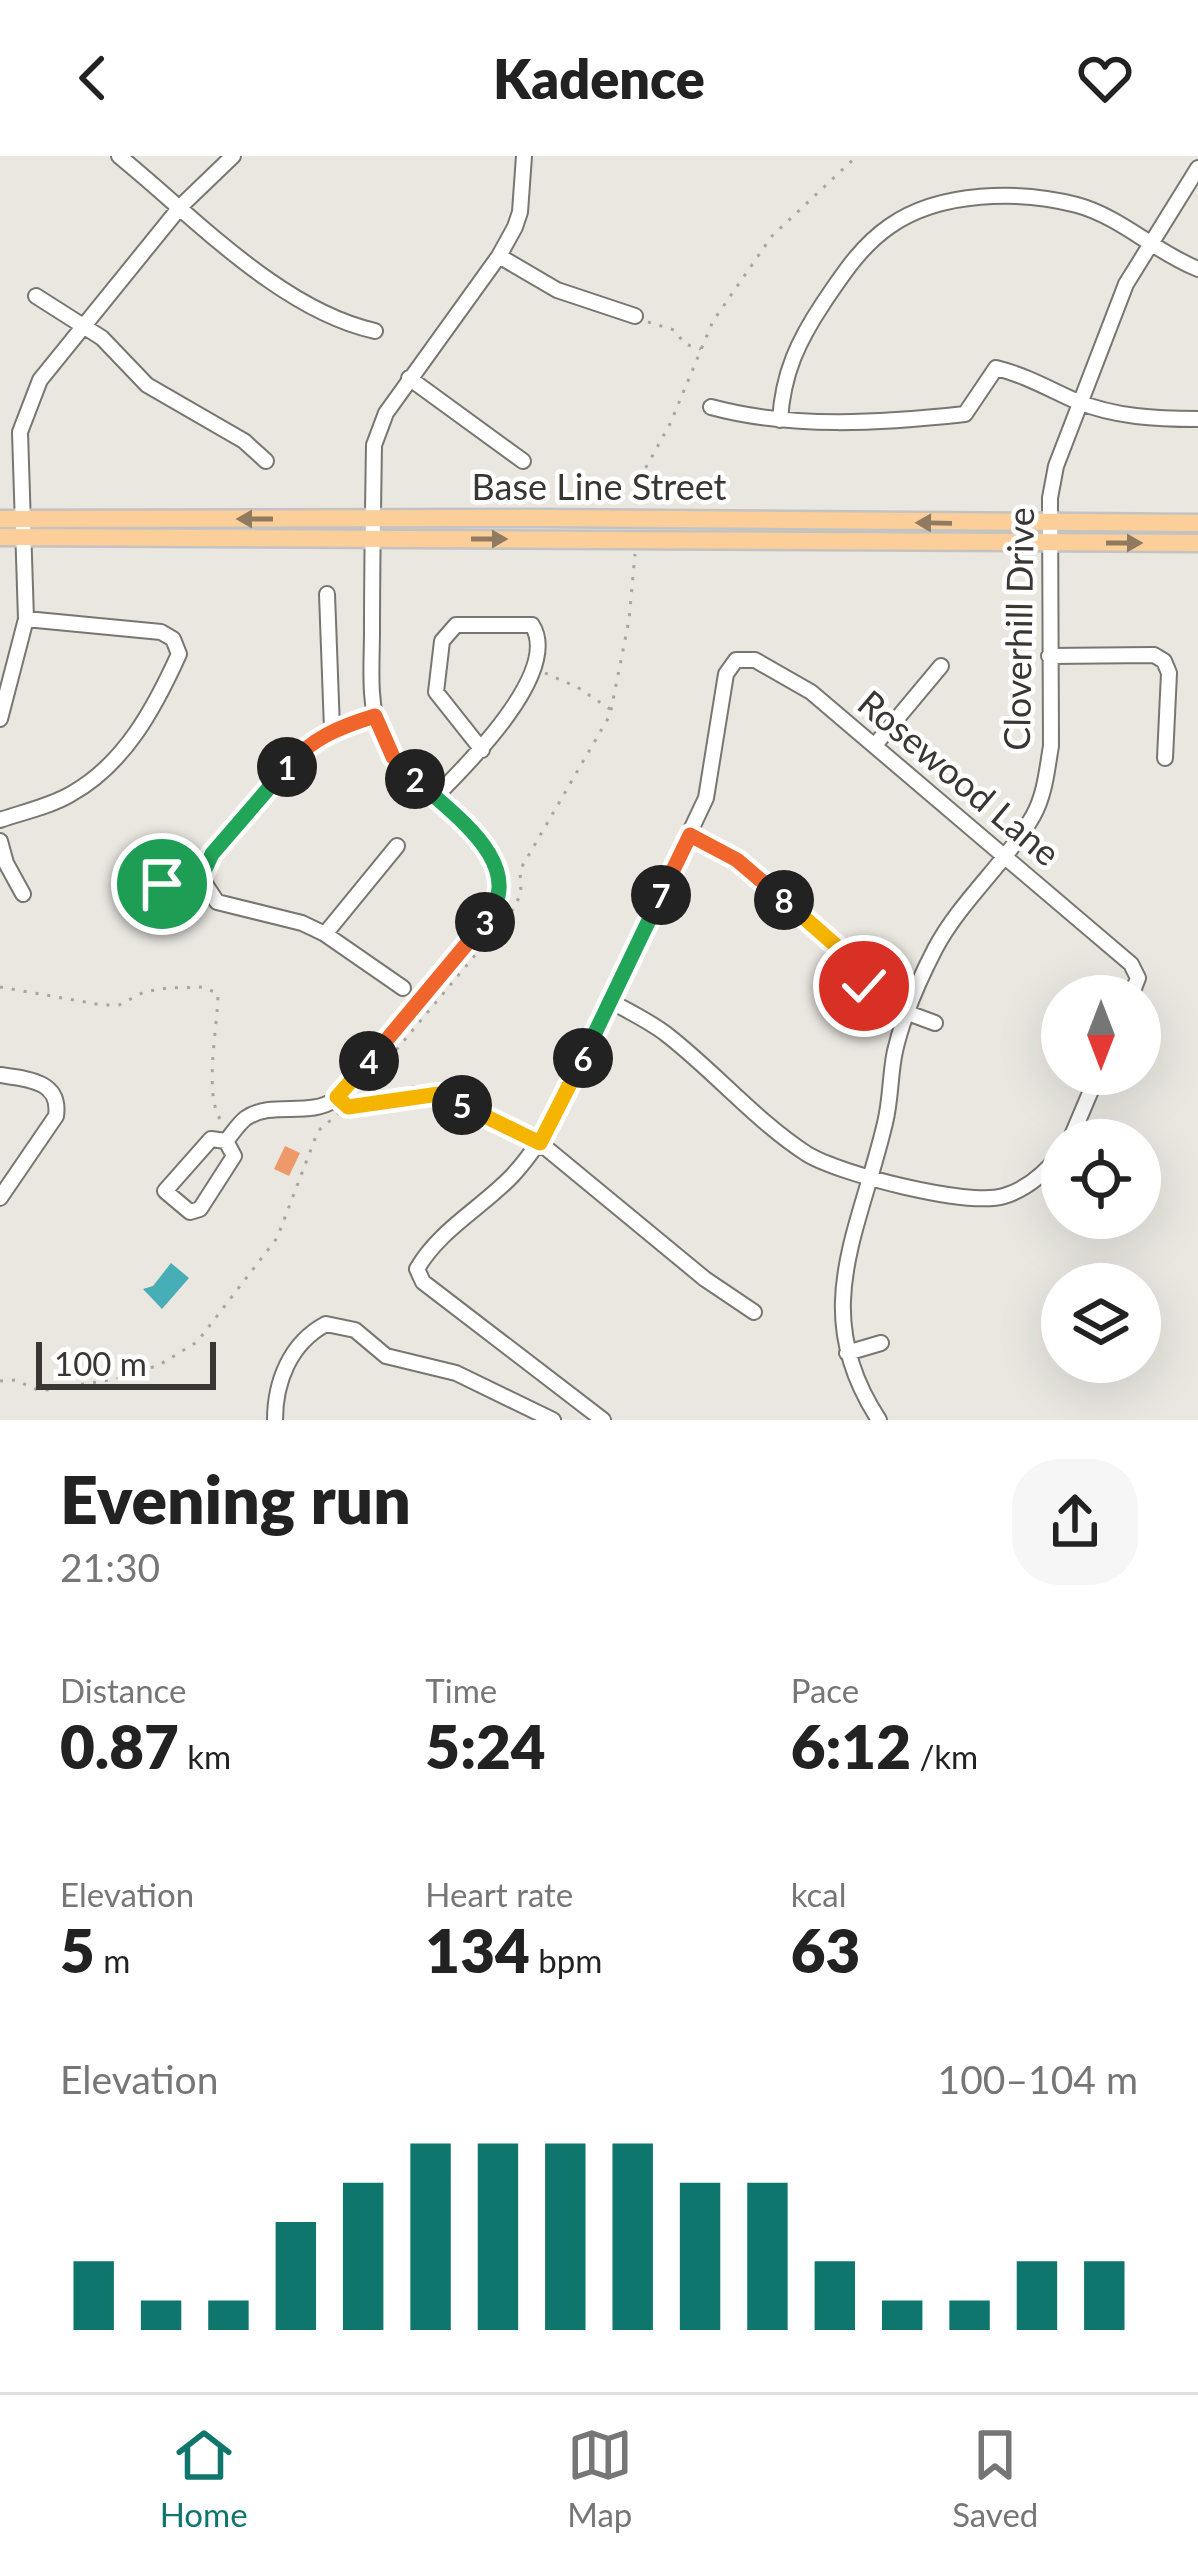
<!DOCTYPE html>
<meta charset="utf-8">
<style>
:root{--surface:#fff;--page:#f6f6f6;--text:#222;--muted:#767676;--line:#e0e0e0;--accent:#0f766e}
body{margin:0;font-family:Lato,sans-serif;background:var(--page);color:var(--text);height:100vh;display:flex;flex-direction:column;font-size:45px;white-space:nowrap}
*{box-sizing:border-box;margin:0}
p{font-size:39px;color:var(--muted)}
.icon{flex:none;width:66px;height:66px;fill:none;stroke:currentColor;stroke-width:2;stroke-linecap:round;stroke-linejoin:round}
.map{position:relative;height:1264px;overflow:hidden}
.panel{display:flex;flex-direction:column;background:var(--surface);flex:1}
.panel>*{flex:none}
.needle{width:78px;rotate:180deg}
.tools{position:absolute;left:1041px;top:819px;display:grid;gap:24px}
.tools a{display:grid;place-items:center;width:120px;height:120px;border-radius:50%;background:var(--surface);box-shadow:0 12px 48px #0002;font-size:60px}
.scale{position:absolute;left:36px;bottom:30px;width:180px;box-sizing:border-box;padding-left:12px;border:6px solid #383734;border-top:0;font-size:33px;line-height:42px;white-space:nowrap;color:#383734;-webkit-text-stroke:9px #fff;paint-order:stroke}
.pin{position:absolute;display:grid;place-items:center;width:102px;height:102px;color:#fff;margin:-51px;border:6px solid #fff;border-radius:50%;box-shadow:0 3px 12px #0007}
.km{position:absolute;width:60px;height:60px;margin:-30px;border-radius:50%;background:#222;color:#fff;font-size:33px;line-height:60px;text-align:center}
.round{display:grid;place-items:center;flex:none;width:126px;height:126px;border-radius:48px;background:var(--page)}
.summary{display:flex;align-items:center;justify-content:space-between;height:204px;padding:0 60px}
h1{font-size:66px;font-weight:800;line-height:90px}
.figures{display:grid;grid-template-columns:repeat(3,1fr);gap:18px;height:204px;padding:12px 60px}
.figures div{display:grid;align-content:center}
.figures b{font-size:60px;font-weight:800}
.figures small{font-size:33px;font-weight:400}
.figures p{font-size:33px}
.chart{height:336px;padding:24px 60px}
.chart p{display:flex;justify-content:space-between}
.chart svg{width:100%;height:216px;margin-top:12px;stroke:var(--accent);stroke-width:6}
header{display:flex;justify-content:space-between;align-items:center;height:156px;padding:0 60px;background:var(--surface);font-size:54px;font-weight:800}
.dock{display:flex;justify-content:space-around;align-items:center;height:168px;border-top:3px solid var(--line);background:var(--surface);font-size:33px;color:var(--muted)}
.dock a{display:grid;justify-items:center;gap:6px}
.dock .selected{color:var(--accent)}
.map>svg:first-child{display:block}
.water{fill:#46aeb4}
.building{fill:#ed996a}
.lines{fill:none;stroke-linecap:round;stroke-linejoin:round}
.minor-casing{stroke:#787670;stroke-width:18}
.major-casing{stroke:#c3c3c2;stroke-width:21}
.path{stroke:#a7a5a0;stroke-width:3;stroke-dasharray:3 9;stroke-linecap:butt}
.minor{stroke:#fff;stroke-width:14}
.major{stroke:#fcce99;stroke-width:16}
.oneway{fill:#907b61}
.split-1-casing{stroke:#fff;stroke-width:24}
.split-2-casing{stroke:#fff;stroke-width:24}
.split-3-casing{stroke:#fff;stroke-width:24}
.split-4-casing{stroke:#fff;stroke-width:24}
.split-5-casing{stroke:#fff;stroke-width:24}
.split-6-casing{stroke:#fff;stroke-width:24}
.split-7-casing{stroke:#fff;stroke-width:24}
.split-8-casing{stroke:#fff;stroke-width:24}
.split-9-casing{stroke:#fff;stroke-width:24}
.split-1{stroke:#22a559;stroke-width:15}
.split-2{stroke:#f0652b;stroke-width:15}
.split-3{stroke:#22a559;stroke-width:15}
.split-4{stroke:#f0652b;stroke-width:15}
.split-5{stroke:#f5b400;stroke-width:15}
.split-6{stroke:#f5b400;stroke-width:15}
.split-7{stroke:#22a559;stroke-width:15}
.split-8{stroke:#f0652b;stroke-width:15}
.split-9{stroke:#f5b400;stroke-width:15}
.labels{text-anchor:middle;stroke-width:9;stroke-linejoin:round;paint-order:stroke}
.street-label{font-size:36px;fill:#383734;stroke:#fff}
</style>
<header><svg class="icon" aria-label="back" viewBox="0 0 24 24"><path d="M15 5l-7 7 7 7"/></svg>Kadence<svg class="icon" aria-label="heart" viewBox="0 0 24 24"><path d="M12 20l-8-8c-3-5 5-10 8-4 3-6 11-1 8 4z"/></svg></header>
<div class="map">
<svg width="1198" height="1264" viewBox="0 0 1198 1264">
<rect width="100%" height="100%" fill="#e9e7e0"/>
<path class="water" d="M171 1107 189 1122 162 1153 143 1133 153 1130Z"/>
<path class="building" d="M285 990 300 997 289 1020 274 1013Z"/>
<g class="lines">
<defs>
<path id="minor" d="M119 0C193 60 280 154 375 175
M499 100 557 134 635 160
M36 140 102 182 147 229 244 285 266 305
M409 222 523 305
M711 251C792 273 882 267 965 258L996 212C1025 219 1049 233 1076 245 1115 261 1156 263 1198 263
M780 264C783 217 798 185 824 146 843 118 861 90 890 70 940 35 1019 34 1077 49 1121 61 1155 96 1198 113
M327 438 332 573
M1049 500 1154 499 1164 505 1169 517 1165 602
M375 560C360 564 343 567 330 574 300 590 207 691 201 722L217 746 302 767 325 778 403 832
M0 563 26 463 20 276 40 224 181 50 233 0
M875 589 941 510
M435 641C465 611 562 516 532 469H456L442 485 436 536 482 594
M0 664C23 656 51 650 71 638 125 608 155 551 179 498L173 483 161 476 26 463
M690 679 737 704 850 802 864 829
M0 685 6 707 23 738
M135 758C151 729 169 727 201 722
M325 778 397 690
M610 845C628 855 649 865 666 878 714 915 756 965 807 998 840 1018 967 1051 1004 1040 1028 1033 1047 1015 1062 996
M908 857 935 867
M0 919C28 923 61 925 56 960L0 1042
M337 942 356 952 416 938H439L506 969 540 987 705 1123 754 1156
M211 983 226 985 234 1000 200 1053 190 1056 165 1035Z
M1070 984 1098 918
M226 985C232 978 239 967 246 962 273 944 309 962 336 943L495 753C522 680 404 638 380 577 368 546 372 507 372 475 372 413 373 351 374 289L386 257 499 100 515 71 520 56 524 0
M847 1197 881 1187
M275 1264C275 1226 290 1187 326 1168L355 1174 386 1200 456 1217 553 1264
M603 1264 423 1126 417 1113C439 1074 483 1051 513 1019 533 997 548 973 562 947L706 642 726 518 736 504H755L811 536 1131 808 1138 822 1131 840
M879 1264C808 1156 859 1078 885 967 891 943 890 918 895 895 903 860 919 824 935 793 961 744 1006 707 1033 660 1045 639 1047 613 1051 590L1050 342 1056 310 1126 128 1198 12"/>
<path id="major" d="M0 363 540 362 1198 367
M0 381 1198 387"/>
</defs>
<use href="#minor" class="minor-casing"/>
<use href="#major" class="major-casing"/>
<path class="path" d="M648 166 674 174 685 188 701 193
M636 346 640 322 670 268 713 165 772 80 857 0
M545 517 577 531 610 553
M0 831 102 849H119L144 836 168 832 204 831 218 838C218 870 202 944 223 967
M358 940 515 751 521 736 520 714 610 559 629 464 635 398
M0 1225 15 1224 40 1235 116 1223 159 1209 197 1186 277 1082 318 975 338 958"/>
<use href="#minor" class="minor"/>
<use href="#major" class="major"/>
</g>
<defs><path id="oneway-solid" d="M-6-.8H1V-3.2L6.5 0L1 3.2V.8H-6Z" transform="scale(3)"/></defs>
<g class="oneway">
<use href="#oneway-solid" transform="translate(255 363) rotate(180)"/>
<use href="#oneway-solid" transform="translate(934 367) rotate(-179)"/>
<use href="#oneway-solid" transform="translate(489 383)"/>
<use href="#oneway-solid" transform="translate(1124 387)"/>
</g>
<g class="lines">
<defs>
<path id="split-1" d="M162 728 201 722 212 698 287 611"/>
<path id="split-2" d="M287 611C312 582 339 571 375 560L393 601 415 623"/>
<path id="split-3" d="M415 623C453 659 531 709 485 766"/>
<path id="split-4" d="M369 905 485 766"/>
<path id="split-5" d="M369 905 337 941 348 951 439 938 462 949"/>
<path id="split-6" d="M462 949 540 987 583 902"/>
<path id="split-7" d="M583 902 661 739"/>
<path id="split-8" d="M661 739 690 679 737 704 784 744"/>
<path id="split-9" d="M784 744 850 802 864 830"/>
</defs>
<use href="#split-1" class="split-1-casing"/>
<use href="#split-2" class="split-2-casing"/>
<use href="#split-3" class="split-3-casing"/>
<use href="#split-4" class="split-4-casing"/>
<use href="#split-5" class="split-5-casing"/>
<use href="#split-6" class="split-6-casing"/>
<use href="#split-7" class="split-7-casing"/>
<use href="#split-8" class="split-8-casing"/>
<use href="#split-9" class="split-9-casing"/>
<use href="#split-1" class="split-1"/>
<use href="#split-2" class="split-2"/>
<use href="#split-3" class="split-3"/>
<use href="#split-4" class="split-4"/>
<use href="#split-5" class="split-5"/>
<use href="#split-6" class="split-6"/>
<use href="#split-7" class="split-7"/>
<use href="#split-8" class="split-8"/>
<use href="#split-9" class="split-9"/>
</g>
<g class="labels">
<g class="street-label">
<text x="599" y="344">Base Line Street</text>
<text transform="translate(1019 473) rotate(-89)" y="13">Cloverhill Drive</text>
<text transform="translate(959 622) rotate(40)" y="13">Rosewood Lane</text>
</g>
</g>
</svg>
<div class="tools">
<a><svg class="needle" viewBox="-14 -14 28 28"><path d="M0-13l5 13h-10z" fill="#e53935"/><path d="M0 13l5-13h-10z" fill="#767676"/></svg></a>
<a><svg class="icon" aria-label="locate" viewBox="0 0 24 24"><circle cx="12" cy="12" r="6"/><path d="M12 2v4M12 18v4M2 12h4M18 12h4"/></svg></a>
<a><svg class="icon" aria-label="layers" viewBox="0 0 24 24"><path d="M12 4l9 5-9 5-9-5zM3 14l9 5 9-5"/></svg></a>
</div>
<div class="scale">100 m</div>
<div class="pin" style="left:162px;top:728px;background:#1e9e55"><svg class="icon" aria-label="arrive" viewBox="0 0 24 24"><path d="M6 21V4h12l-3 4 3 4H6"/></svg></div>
<div class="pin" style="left:864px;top:830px;background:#d93025"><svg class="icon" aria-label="check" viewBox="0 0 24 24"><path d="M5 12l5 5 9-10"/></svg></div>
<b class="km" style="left:287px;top:611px">1</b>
<b class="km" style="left:415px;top:623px">2</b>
<b class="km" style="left:485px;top:766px">3</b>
<b class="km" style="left:369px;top:905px">4</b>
<b class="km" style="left:462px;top:949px">5</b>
<b class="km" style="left:583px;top:902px">6</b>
<b class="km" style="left:661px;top:739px">7</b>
<b class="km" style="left:784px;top:744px">8</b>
</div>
<section class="panel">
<div class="summary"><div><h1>Evening run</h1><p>21:30</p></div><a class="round"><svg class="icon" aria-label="share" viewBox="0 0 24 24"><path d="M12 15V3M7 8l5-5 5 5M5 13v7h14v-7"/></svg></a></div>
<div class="figures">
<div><p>Distance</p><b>0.87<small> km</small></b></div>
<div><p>Time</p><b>5:24</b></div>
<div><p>Pace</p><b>6:12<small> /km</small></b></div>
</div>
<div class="figures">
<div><p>Elevation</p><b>5<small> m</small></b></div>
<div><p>Heart rate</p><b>134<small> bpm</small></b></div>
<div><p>kcal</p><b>63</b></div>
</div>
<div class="chart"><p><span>Elevation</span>100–104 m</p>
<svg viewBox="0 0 160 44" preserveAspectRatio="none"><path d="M5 44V30M15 44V38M25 44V38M35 44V22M45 44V14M55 44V6M65 44V6M75 44V6M85 44V6M95 44V14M105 44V14M115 44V30M125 44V38M135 44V38M145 44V30M155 44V30"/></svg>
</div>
</section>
<nav class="dock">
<a class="selected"><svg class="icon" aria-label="home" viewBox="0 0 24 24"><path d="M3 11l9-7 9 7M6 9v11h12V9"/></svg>Home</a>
<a><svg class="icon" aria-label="map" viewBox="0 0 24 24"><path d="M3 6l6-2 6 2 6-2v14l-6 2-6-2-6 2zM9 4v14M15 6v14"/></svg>Map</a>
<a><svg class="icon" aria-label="saved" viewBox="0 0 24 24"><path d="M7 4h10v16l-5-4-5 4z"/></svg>Saved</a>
</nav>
